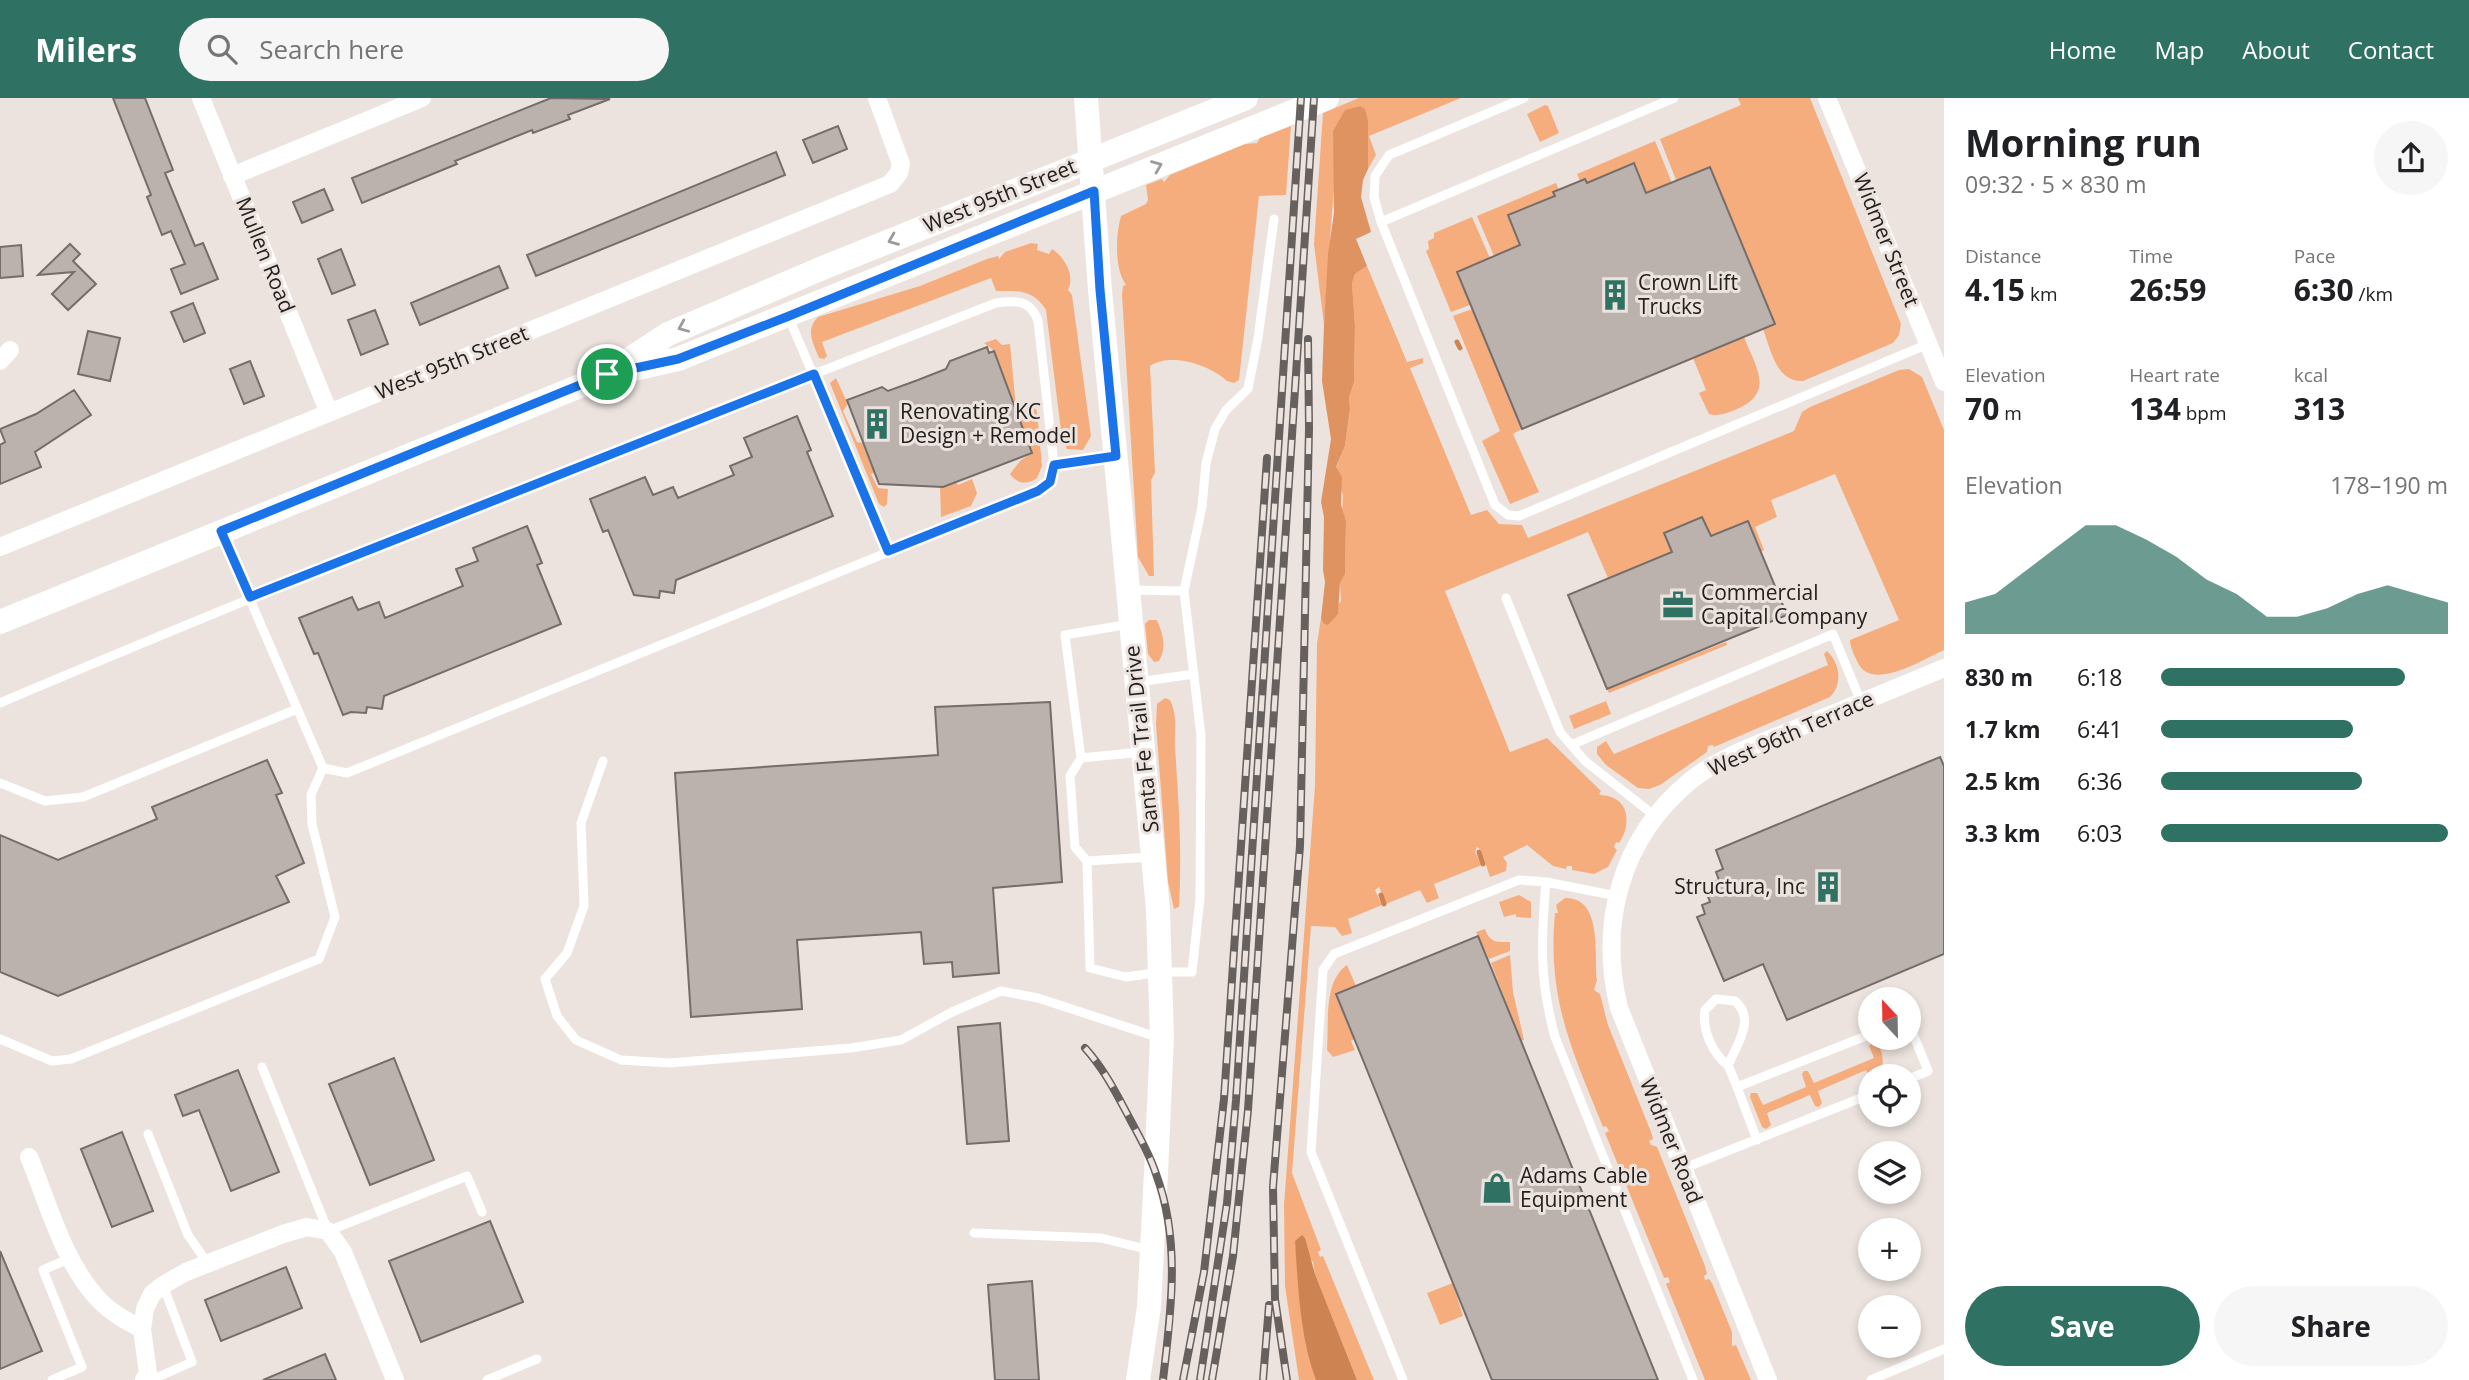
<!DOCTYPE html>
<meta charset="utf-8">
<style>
:root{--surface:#fff;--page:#f6f6f6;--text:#202124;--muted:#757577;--accent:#2f7264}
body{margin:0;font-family:"Open Sans",sans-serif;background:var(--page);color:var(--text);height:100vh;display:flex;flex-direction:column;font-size:26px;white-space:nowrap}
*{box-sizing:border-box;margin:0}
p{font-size:23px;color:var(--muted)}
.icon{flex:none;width:38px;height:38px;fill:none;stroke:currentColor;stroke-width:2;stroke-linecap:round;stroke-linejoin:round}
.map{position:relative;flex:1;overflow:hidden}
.details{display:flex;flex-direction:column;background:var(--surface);width:525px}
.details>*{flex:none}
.needle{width:46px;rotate:338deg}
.tools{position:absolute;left:1858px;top:889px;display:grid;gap:14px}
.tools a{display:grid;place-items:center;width:63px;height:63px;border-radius:50%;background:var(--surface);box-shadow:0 4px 10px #0003;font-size:35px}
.pin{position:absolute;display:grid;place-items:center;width:60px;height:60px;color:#fff;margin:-30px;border:4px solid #fff;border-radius:50%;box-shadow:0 2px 7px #0007}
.round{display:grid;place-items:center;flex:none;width:74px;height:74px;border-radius:37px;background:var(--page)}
.summary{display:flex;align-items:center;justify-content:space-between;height:119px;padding:0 21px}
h1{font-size:38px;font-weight:700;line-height:52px}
.stats{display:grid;grid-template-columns:repeat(3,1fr);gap:10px;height:119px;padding:7px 21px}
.stats div{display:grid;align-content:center}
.stats b{font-size:30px;font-weight:700}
.stats small{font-size:19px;font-weight:400}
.stats p{font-size:19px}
.chart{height:196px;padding:14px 21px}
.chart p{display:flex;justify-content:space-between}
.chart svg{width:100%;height:126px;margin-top:7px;fill:var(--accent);opacity:.7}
.primary-button{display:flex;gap:14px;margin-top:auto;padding:14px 21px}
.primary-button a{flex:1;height:80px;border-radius:42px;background:var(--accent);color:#fff;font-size:28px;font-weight:700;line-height:80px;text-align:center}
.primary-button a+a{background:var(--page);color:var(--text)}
ul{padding:0 21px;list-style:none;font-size:23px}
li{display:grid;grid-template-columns:112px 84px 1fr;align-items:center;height:52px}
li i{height:18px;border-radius:9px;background:var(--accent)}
header{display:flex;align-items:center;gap:42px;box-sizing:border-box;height:98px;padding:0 35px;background:var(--accent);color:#fff}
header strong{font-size:33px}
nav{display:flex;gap:38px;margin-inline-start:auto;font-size:24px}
.search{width:490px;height:63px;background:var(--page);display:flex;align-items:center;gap:18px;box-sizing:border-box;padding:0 24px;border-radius:38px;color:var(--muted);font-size:26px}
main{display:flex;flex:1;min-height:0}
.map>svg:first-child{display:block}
.green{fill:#f6ad7e}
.forest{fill:#df9361}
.water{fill:#ce8352}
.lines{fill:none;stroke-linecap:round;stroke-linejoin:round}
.stream{stroke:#ce8352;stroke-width:5}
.building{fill:#bbb2ad;stroke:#756d69;stroke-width:2}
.lane{stroke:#fff;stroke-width:9}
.street{stroke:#fff;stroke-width:18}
.secondary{stroke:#fff;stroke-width:24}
.rail-casing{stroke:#66615e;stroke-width:8}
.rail{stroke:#ece3de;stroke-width:5;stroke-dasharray:16;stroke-linecap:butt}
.oneway{stroke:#9c9b9a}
.route-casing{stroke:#fff;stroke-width:14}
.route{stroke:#1a73e8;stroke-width:9}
.labels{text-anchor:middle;stroke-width:6;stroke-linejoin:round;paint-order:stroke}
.street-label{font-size:21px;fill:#23201e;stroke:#ece3de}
.poi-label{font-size:21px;fill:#23201e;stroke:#ece3de;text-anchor:start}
</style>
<header>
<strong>Milers</strong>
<div class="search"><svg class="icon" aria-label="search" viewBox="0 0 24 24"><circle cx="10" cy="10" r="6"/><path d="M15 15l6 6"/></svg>Search here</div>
<nav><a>Home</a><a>Map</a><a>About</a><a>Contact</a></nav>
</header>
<main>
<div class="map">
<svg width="1944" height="1282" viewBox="0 0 1944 1282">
<rect width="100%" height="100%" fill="#ece3de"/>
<path class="green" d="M1359 0H1461L1369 38 1376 57 1368 71 1366 33 1359 8 1345 13 1341 20C1333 89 1329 158 1324 227L1314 146 1323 15Z
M1738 0H1810L1901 226 1899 237 1893 245 1803 283C1776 284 1771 252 1763 231L1775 225 1710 69 1676 82 1660 41 1741 7Z
M1545 7 1548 8 1559 35 1540 44 1527 16Z
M1291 28 1286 97 1259 98 1239 282 1234 285 1227 283C1210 267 1171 254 1150 268L1155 375 1151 382 1154 478H1149L1138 459 1122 197 1123 188 1126 187C1115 172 1115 139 1121 118L1146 106 1148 102 1146 87 1162 81 1164 84 1170 77 1245 46 1257 45 1260 40Z
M1655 43 1672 85 1646 95 1634 65 1587 85 1585 81 1580 83 1577 76Z
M1556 85 1559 92 1553 94 1555 98 1508 117 1520 147 1494 158 1477 118Z
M1472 119 1490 160 1457 174 1470 207 1451 214 1426 153 1429 151 1428 143 1434 140V135Z
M1031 145 1038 146 1037 152 1049 156 1052 151C1066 160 1075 179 1068 192L1072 197 1091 338 1083 352 1067 351 1062 341 1046 212C1033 191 1018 193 996 193L991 180 822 244 827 258 824 261 819 260C813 245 805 232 818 219L920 188 987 161 998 158 999 161 1005 154Z
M1367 168 1407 264 1423 260V265L1410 270 1471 417 1487 412 1499 426 1522 427 1528 440 1794 333 1802 314 1810 309 1899 272 1909 271 1922 279 1944 332V552C1922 562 1870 595 1857 563 1854 556 1850 549 1850 542L1899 522 1835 376 1771 402 1777 419 1755 429 1764 452 1761 454 1748 423 1711 438 1702 419 1664 435 1672 454 1608 480 1588 434 1445 493 1510 654 1547 640 1601 693 1599 696C1602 698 1605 697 1608 698 1631 703 1630 730 1619 745L1616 744 1614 749 1617 752 1608 769 1594 776 1572 772V768H1567L1566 771 1553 768 1527 747 1503 759 1507 765 1506 773 1490 779 1481 752 1477 749 1475 754 1482 767 1434 786 1439 800 1427 805 1420 792 1386 806 1379 789 1375 792 1382 807 1348 821 1352 835 1342 838 1335 829 1311 828 1292 1075 1321 1152 1318 1154 1320 1159 1323 1158 1374 1282H1357L1315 1176 1313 1164 1295 1143 1306 1238 1316 1282H1299L1285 1188 1284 1107 1315 688 1317 546 1321 520 1323 525 1341 503 1340 485 1345 475 1346 423 1342 414 1343 398 1336 370 1345 348 1350 312 1349 300 1354 284 1355 228 1352 185 1355 176Z
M1472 211 1522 331 1513 336 1539 394 1510 406 1482 343 1500 333 1453 218Z
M1744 239C1756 270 1776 295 1735 312 1726 315 1718 319 1709 316L1699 295 1706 292 1693 260Z
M996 241 1002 247 1010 246 1016 309 1033 308 1037 313 1042 368 1037 380C1028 387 1017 386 1010 376L1021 362 1032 355 993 252 984 245Z
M836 280 846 302 852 300 843 313 857 344 863 345 875 374 871 376 878 390 888 391 887 406 884 409 879 406 830 285Z
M972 381 977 395 971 408 941 419 940 389 956 384 958 387Z
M1149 522H1157C1163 536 1167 549 1159 563L1154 564 1148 556 1145 526Z
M1726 544 1727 547 1609 595 1607 591Z
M1827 553C1840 565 1843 586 1830 599L1714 649 1713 647 1708 648 1707 654 1660 687 1649 691 1638 690 1606 667 1597 656V649L1606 643 1614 656 1828 567 1824 556Z
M1165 600 1170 602C1178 618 1174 632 1175 650 1179 704 1182 756 1179 809L1174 811 1168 784 1156 626 1157 606Z
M1606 603 1611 616 1574 631 1569 618Z
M1519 797 1531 804V820L1516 819V816L1504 819 1499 804Z
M1565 800C1603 799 1594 857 1597 882L1594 892 1600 896 1608 927 1651 1034 1653 1041 1649 1043 1651 1047 1657 1049 1705 1168 1707 1176 1704 1178 1705 1182 1709 1181 1712 1185 1732 1234V1248L1736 1247 1751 1282H1705L1666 1186 1670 1184 1668 1179 1664 1180 1605 1035 1609 1033 1606 1028 1603 1029C1572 952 1547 901 1555 815H1558L1556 807Z
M1485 831C1490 845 1497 844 1510 844V853L1489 861 1476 834Z
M1510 857 1513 894 1524 942 1521 943 1491 865Z
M1347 867 1356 888 1336 896 1354 941 1351 943 1355 952 1333 959 1327 952C1329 927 1323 883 1347 867Z
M1873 944C1885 950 1884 967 1880 978H1871V983L1866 972 1818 993 1822 1005 1819 1009 1815 1008 1810 997 1767 1015 1771 1027 1766 1031 1762 1029 1750 999 1751 995H1757L1763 1007 1806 989 1802 976 1804 973H1808L1814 985 1874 960 1869 948Z
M1453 1185 1463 1218 1440 1227 1427 1195Z"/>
<path class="forest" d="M1360 8 1365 11 1368 23V71L1363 82 1361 99 1371 134 1356 141 1367 168 1355 176 1352 185 1355 228 1354 284 1349 300 1350 311 1345 348 1336 369 1342 379 1341 407 1346 423 1345 476 1340 485 1338 516 1328 527 1323 525 1321 520 1325 484 1323 472 1324 419 1321 404 1331 341 1322 283 1324 227 1328 156 1334 115 1333 33 1345 12Z"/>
<path class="water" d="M1302 1137 1305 1140 1315 1176 1357 1282H1316C1300 1240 1298 1188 1295 1143Z"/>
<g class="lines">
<path class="stream" d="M1457 244 1460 250
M1479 754 1483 766
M1381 797 1384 806"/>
</g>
<path class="building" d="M113 0H145L173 72 165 75 195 148 203 145 218 181 181 196 171 171 185 166 171 133 162 137 147 99 151 97Z
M551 0 610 1 568 17 570 21 533 35 532 32 455 63 457 66 362 105 352 80Z
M838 28 847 51 813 65 803 42Z
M776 54 785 77 536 178 527 157Z
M1634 65 1646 95 1710 69 1775 226 1522 331 1457 174 1520 147 1508 117 1555 98 1553 94 1585 81 1587 85Z
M324 91 333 112 302 125 293 104Z
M70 146 80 156 73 163 96 186 68 212 52 196 74 174 38 177Z
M21 147 23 178 0 180V149Z
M341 151 355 187 332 196 318 161Z
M499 168 508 190 420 227 411 205Z
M193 205 205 235 184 244 171 214Z
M375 212 388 246 361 257 348 222Z
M88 233 120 240 110 283 78 276Z
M987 249 989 255 994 253 1032 355 943 389 879 386 847 302 882 289 888 293 918 282 946 271 950 263Z
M250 263 264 298 244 306 230 271Z
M74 292 91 317 35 354 41 369 0 386V347L5 344 0 331 36 316Z
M797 318 811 352 807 354 833 418 676 482 674 495 660 493 659 500 634 497 608 432 603 434 590 401 645 379 653 397 673 389 678 400 734 377 730 368 752 359 744 340Z
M1702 419 1711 438 1748 423 1787 517 1607 591 1568 497 1672 454 1664 435Z
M527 428 542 465 537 467 561 526 384 598 382 611 367 609 366 615 351 614 343 617 318 555 314 556 299 520 352 499 358 512 379 504 385 520 463 488 456 471 478 463 473 450Z
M1050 604 1062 784 993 790 999 875 953 879 952 864 924 866 921 834 797 842 802 911 691 919 675 675 938 657 935 609Z
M1940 659 1944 668V856L1787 922 1763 866 1724 883 1697 819 1705 816 1702 807 1710 804 1707 796 1714 793 1711 785 1719 782 1716 774 1723 771 1716 752Z
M267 662 282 695 276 697 304 765 276 778 289 804 58 898 0 874V737L58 762 157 721 152 709Z
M1478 838 1521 943 1658 1282H1492L1365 967 1336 896Z
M1000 925 1009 1043 967 1046 958 929Z
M394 960 434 1062 370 1087 329 986Z
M238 972 279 1074 231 1093 199 1012 183 1018 175 997Z
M122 1034 153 1113 112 1129 81 1051Z
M490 1123 523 1204 421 1244 389 1163Z
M0 1153 42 1253 0 1271Z
M286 1169 302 1210 221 1243 205 1202Z
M1032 1183 1039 1282H995L988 1187Z
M325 1256 336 1282H263Z"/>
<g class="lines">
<path class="lane" d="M1674 0 1381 124 1495 407 1508 417 1519 418 1928 246
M1381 124 1374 99 1375 78 1389 57 1524 0
M789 220 888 453
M1054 367 1114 359
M222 437 323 670
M1130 492 1184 493 1201 638 1200 800 1192 874H1161L1126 879 1090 870 1087 763 1075 749 1070 678 1081 660 1142 654
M1184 493 1202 409 1206 365 1215 331 1226 312 1248 291 1258 240 1274 121
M1506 500 1560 634 1585 663 1655 718
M1138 584 1194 576
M0 605C330 465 663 335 996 205 1016 202 1031 202 1038 223L1054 367 1050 384 1038 393 347 675 323 670 311 697 312 726 335 819 319 861 71 961 52 963 0 941
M1571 647 1833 536 1861 604
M1081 660 1065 537 1130 526
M603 663 581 725 584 808 567 855 545 881 557 918 576 942 621 962 670 965 851 950 901 942 952 914 1001 893 1038 900 1160 940
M0 685 45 703 83 699 297 611
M1087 763 1151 759
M1617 798 1546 784C1541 842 1539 881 1555 939L1693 1282
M1909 926 1928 973 1909 981
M1728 967C1712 956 1702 931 1705 912L1716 901 1735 903C1756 921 1737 947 1728 967L1737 989
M262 969 328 1133 467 1078 482 1114
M148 1036 188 1137 208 1166
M1757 1042 1737 989 1871 936
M1682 1071 1871 996
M974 1135 1101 1140 1150 1152
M52 1282 82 1269 43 1172 71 1160
M151 1282 192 1264 163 1187
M487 1282 537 1261
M1403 1282 1311 1054 1323 872 1334 856 1519 782 1546 784
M1871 1282 1944 1251"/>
<path class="street" d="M201 0 329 315
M1827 0 1944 284
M232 78 422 0
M0 263 10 252
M0 449 890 86 899 75 901 66 877 0
M29 1059C49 1107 64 1167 101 1204 113 1216 127 1223 142 1231
M144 1282 148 1275 142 1231 145 1211 152 1196 163 1187 186 1174 283 1136 307 1129 328 1133 343 1154 395 1282
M1768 1282 1619 910C1598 825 1621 740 1690 683 1721 658 1764 644 1800 629 1848 610 1896 590 1944 570"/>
<path class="secondary" d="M1086 0 1100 192 1158 812 1162 940 1156 1075 1149 1209 1138 1282
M619 268 668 236 825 169 1246 0
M0 524 607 277 678 261 1327 0"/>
<defs>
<path id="rail" d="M1085 950C1105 972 1117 997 1131 1023 1140 1040 1150 1057 1156 1076 1181 1143 1171 1213 1163 1282
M1183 1282 1204 1174 1224 1001 1267 360
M1200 1282 1227 1105 1236 1002 1301 0
M1212 1282 1233 1158 1248 1012 1314 0
M1263 1282 1269 1207
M1287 1282 1275 1201 1273 1089 1300 748 1309 330 1308 241"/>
</defs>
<use href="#rail" class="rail-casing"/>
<use href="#rail" class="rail"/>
</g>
<defs><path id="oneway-chevron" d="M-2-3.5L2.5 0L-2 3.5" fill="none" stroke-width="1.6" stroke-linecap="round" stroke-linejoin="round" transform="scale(1.75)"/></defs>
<g class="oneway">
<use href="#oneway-chevron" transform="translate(1157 68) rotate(-22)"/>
<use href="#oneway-chevron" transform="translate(893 142) rotate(158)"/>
<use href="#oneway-chevron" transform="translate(683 229) rotate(157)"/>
</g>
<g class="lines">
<defs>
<path id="route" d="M1094 93 1100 192 1116 358 1054 367 1050 384 1038 393 888 453 814 276 250 499 221 433 607 276 678 261 789 218Z"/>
</defs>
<use href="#route" class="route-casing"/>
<use href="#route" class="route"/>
</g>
<defs>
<symbol id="building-bare" viewBox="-9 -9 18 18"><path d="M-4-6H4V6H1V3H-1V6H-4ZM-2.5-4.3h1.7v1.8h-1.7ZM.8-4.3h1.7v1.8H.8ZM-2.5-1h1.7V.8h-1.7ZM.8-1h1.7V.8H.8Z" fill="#2f7264" stroke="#ece3de" stroke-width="2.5" paint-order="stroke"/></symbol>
<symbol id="office-bare" viewBox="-9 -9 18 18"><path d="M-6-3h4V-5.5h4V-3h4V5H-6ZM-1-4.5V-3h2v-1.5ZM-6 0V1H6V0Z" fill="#2f7264" stroke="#ece3de" stroke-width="2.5" paint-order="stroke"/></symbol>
<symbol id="shop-bare" viewBox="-9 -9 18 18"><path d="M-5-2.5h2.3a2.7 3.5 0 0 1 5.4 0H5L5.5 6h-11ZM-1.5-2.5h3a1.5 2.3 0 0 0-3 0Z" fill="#2f7264" stroke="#ece3de" stroke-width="2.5" paint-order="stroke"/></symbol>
</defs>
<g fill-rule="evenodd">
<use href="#building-bare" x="1593" y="175" width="44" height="44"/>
<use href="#building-bare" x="855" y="304" width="44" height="44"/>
<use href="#office-bare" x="1656" y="485" width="44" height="44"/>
<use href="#building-bare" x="1806" y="767" width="44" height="44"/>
<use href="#shop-bare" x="1475" y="1068" width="44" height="44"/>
</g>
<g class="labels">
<g class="street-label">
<text transform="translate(1000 98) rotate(-22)" y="7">West 95th Street</text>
<text transform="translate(1886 142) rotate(68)" y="7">Widmer Street</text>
<text transform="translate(265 157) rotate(68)" y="7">Mullen Road</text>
<text transform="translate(452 265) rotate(-22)" y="7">West 95th Street</text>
<text transform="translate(1791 636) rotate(-24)" y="7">West 96th Terrace</text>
<text transform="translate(1142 641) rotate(-96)" y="7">Santa Fe Trail Drive</text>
<text transform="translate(1671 1043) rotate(68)" y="7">Widmer Road</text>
</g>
<g class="poi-label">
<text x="1638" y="192">Crown Lift<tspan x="1638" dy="24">Trucks</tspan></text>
<text x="900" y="321">Renovating KC<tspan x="900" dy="24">Design + Remodel</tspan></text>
<text x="1701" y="502">Commercial<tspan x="1701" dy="24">Capital Company</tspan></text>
<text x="1805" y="796" text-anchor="end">Structura, Inc</text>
<text x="1520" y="1085">Adams Cable<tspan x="1520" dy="24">Equipment</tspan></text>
</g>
</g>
</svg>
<div class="tools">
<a><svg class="needle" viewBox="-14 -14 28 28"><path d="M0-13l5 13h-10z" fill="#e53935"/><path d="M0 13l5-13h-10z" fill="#757577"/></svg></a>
<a><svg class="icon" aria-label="locate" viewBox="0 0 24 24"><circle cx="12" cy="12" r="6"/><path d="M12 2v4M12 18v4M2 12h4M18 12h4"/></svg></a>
<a><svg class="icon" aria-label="layers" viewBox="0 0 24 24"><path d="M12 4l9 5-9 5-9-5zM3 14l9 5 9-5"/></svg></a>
<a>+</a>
<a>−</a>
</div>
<div class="pin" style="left:607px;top:276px;background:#1e9e55"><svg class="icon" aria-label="arrive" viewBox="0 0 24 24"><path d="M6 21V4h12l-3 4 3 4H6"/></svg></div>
</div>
<section class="details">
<div class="summary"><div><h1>Morning run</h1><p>09:32 · 5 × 830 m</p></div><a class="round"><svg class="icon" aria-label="share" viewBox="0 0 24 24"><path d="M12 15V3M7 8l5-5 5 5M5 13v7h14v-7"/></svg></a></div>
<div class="stats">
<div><p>Distance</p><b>4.15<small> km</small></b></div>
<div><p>Time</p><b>26:59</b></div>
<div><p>Pace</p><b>6:30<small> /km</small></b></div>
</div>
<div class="stats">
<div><p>Elevation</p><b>70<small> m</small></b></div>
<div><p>Heart rate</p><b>134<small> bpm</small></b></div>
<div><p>kcal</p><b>313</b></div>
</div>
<div class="chart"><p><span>Elevation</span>178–190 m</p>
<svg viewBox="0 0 160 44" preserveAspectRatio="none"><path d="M0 44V33L10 30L20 22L30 14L40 6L50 6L60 11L70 17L80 25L90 30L100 38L110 38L120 35L130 30L140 27L150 30L160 33V44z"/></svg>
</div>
<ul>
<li><b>830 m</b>6:18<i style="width:85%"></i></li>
<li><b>1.7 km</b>6:41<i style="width:67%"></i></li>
<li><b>2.5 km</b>6:36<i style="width:70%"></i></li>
<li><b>3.3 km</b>6:03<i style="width:100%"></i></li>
</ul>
<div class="primary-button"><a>Save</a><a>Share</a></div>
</section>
</main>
